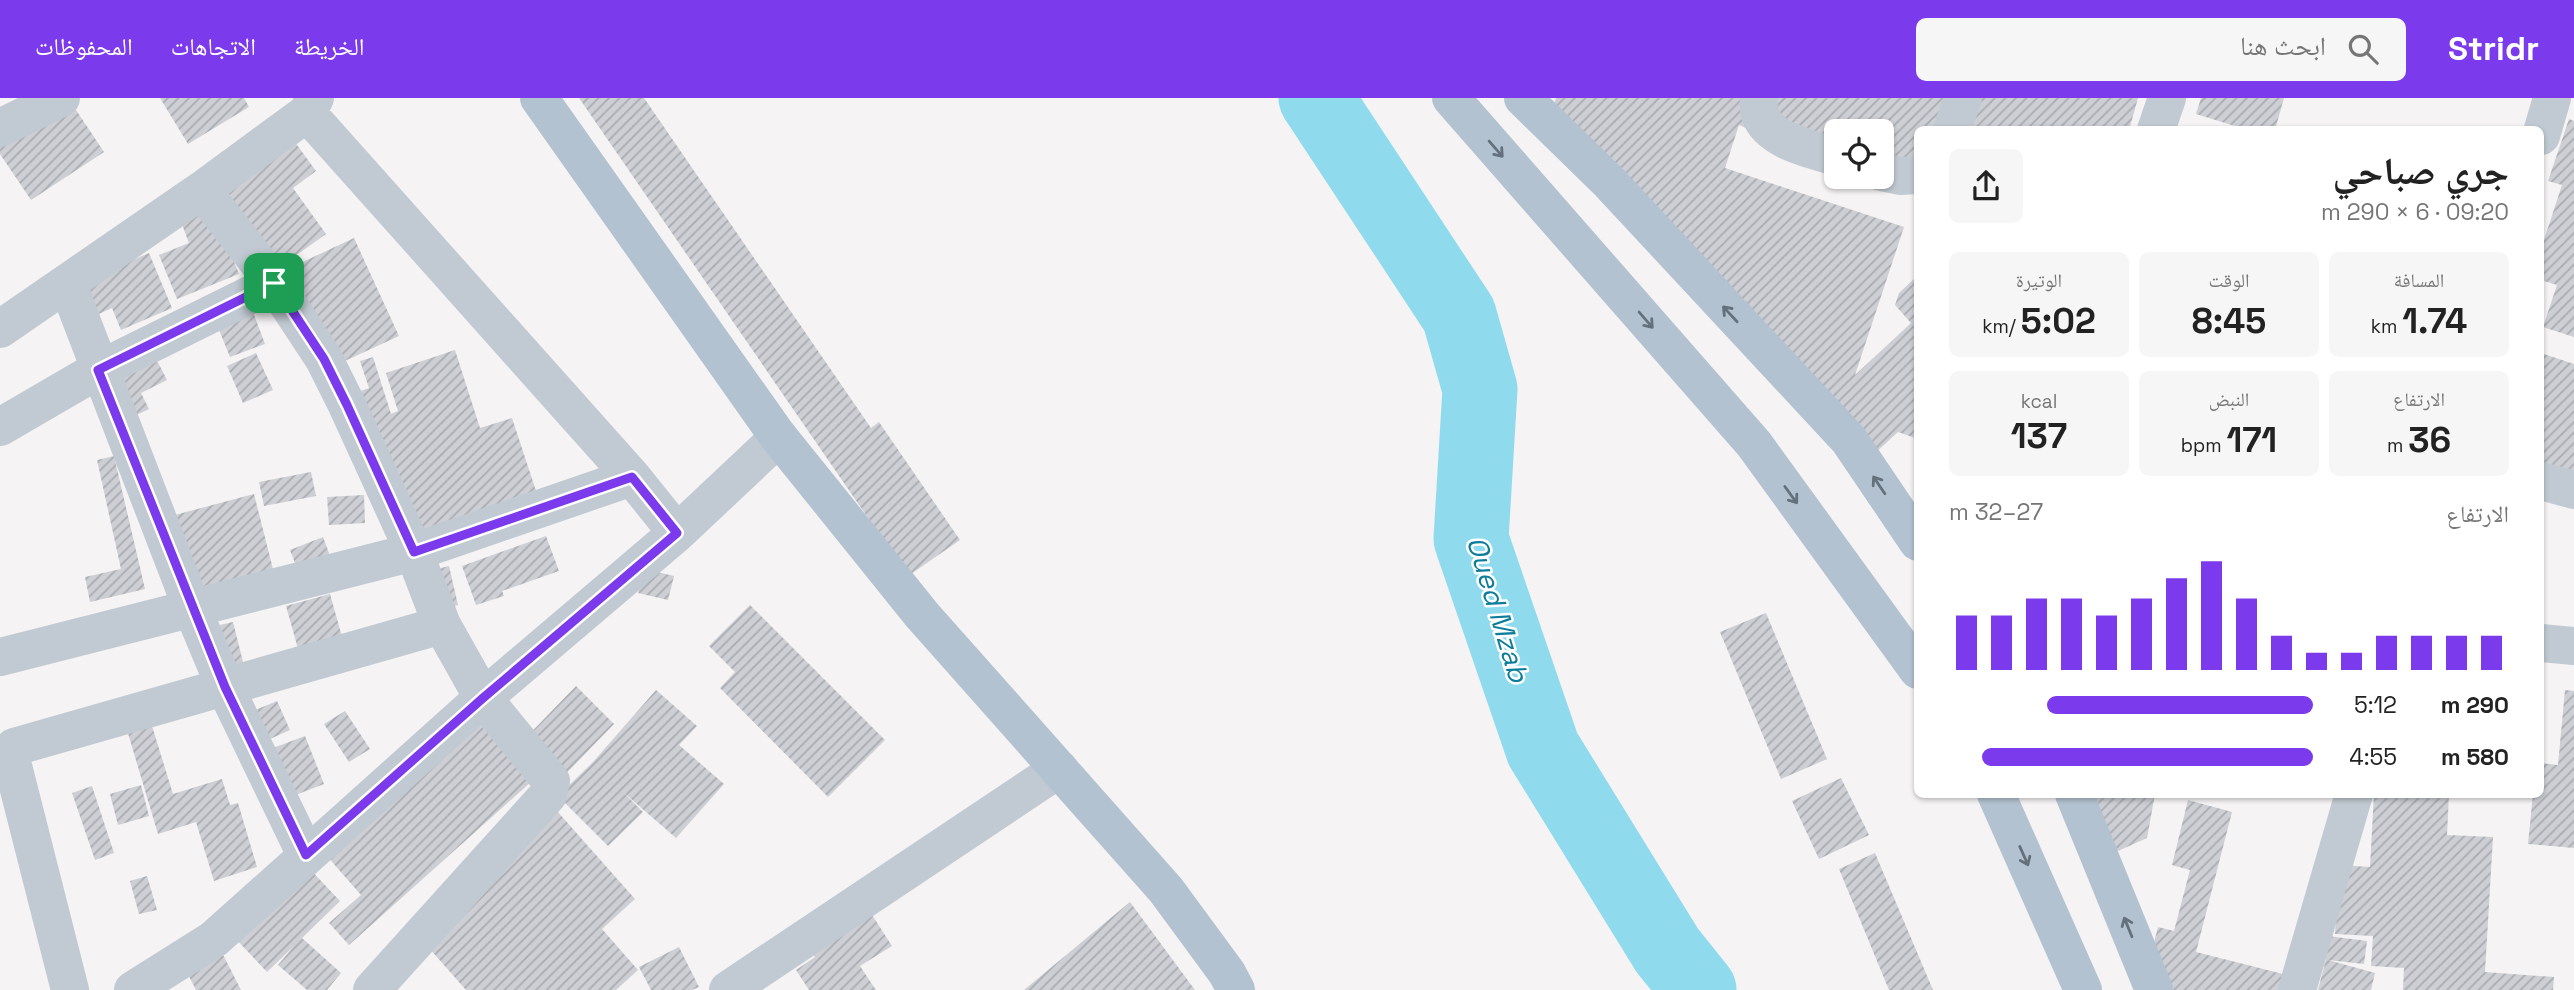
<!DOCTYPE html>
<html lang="ar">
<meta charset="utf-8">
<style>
:root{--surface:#fff;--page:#f6f6f6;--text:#222;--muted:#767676;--accent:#7c3aed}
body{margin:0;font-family:"Space Grotesk","Noto Naskh Arabic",sans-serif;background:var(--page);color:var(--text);direction:rtl;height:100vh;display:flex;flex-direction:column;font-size:26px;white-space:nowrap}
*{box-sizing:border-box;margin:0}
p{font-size:23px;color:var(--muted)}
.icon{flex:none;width:38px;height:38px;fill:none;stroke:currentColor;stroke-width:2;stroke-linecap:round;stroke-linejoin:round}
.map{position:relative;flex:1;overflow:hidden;direction:ltr}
.panel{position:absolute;left:1914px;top:28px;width:630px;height:672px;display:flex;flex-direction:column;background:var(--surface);border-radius:10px;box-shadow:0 2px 5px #0004;direction:rtl}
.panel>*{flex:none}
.buttons{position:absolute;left:1824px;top:21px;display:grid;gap:14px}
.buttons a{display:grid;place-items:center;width:70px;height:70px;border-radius:10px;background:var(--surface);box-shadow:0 2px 5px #0004;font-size:35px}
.pin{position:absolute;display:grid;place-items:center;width:60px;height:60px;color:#fff;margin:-30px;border-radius:14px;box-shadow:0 4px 10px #0006}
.round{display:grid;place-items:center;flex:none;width:74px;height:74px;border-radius:10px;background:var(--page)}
.head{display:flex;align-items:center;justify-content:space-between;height:119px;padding:0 35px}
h1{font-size:38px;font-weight:700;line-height:52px}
.metrics{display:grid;grid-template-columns:repeat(3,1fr);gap:10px;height:119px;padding:7px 35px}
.metrics div{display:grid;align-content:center;border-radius:10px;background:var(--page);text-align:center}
.metrics b{font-size:35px;font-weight:700}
.metrics small{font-size:19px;font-weight:400}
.metrics p{font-size:19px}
.chart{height:196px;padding:14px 35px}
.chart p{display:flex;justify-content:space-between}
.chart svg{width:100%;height:126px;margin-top:7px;stroke:var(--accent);stroke-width:6}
ul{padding:0 35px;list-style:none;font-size:23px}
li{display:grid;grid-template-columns:112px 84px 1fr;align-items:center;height:52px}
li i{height:18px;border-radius:9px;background:var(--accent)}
header{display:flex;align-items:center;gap:42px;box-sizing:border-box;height:98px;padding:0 35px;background:var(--accent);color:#fff}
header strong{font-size:33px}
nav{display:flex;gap:38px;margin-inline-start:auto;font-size:24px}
.search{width:490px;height:63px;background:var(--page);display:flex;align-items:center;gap:18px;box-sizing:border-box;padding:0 24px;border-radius:10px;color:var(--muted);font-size:26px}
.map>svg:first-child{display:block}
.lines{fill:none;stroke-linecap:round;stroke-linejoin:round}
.river{stroke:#90daee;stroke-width:75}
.building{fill:url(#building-hatch)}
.minor{stroke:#c1cad2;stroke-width:38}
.major{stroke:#b3c2d1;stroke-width:38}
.oneway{stroke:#64717d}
.route-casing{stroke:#fff;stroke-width:14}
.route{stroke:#7c3aed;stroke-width:9}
.labels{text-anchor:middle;stroke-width:5;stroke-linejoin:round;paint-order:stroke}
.water-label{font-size:28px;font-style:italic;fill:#0c7c9b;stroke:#fff}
</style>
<header>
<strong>Stridr</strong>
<div class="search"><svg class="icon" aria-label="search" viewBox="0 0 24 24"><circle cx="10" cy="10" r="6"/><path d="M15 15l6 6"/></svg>ابحث هنا</div>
<nav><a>الخريطة</a><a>الاتجاهات</a><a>المحفوظات</a></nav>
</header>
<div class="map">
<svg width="2574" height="892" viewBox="0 0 2574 892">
<defs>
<pattern id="building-hatch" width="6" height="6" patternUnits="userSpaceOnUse" patternTransform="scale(1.75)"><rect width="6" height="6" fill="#cdcfd5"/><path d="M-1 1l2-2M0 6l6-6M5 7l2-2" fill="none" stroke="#a8abb0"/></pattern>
</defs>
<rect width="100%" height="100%" fill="#f5f3f3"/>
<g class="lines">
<path class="river" d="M1316 0 1459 217 1480 291 1471 441 1543 651 1667 852 1699 892"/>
</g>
<path class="building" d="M68 0 104 54 31 102 0 56V34Z
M160 0H244L249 9 188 46Z
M579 0H644L871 330 879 324 960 442 908 478Z
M1556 0H1756L1746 30 1739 27 1725 70 1904 129 1855 277 1911 225 1895 207 1899 195 1915 180 1918 173V341L1898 334 1874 356 1553 8Z
M1778 0H1949L1940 32H1918V88L1881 77V33H1836V64L1765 43Z
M1981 0H2138L2129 32H1972Z
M2201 0H2284L2275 32H2248L2196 16Z
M2569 21 2574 23V239L2543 229 2557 187 2541 182V151L2562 87 2548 83Z
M289 36 316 73 293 90 326 136 259 184 211 108 239 176 177 201 159 157 189 145 178 116Z
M354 140 399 238 323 273 277 176Z
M149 155 172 210 121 232 112 210 83 223 68 189Z
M247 198 265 246 230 259 211 212Z
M150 249 167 282 141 295 149 311 122 324 97 275Z
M455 252 480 330 512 320 540 405 405 449 341 300 369 290 360 263 373 259 391 316 398 313 386 275Z
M256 255 273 292 243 305 227 268Z
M2541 255 2574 266V400L2541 389Z
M114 358 145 491 90 504 85 479 121 471 97 362Z
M311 374 316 398 264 408 259 384Z
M254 396 276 483 178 508 156 422Z
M364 397 365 425 329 427 327 399Z
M546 438 559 473 502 493 504 498 476 507 462 468Z
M323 439 333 466 300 478 290 452Z
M449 468 458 507 423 516 414 477Z
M644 471 674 478 668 502 638 495Z
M330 496 344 546 300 558 286 508Z
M750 507 885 642 828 699 720 590 735 574 709 548Z
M1766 515 1827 661 1781 681 1720 534Z
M233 524 245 572 213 580 202 531Z
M576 588 614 626 551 691 513 653Z
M656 592 697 628 679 647 724 686 676 740 623 694 643 714 608 748 558 698 593 664Z
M2565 592 2574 593V750L2528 746 2533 696H2541V665L2558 667Z
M277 603 290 632 239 655 226 624Z
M345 613 370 651 349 664 324 626Z
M148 615 173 696 222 681 230 707 238 705 257 769 214 783 196 724 158 736 124 622Z
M470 615 531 684 349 847 329 825 361 797 319 749Z
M305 638 324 686 275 705 257 656Z
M1841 680 1869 737 1819 761 1792 703Z
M141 687 149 718 118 727 110 696Z
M92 688 114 755 95 762 72 695Z
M2072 696H2155L2147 740 2100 761Z
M2374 696H2449L2447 737 2493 739 2485 874 2554 879 2553 892H2403L2404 870 2371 868 2373 838 2335 836 2339 767 2370 769Z
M2188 702 2232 714 2196 854 2291 878 2287 892H2164L2143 886 2158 829 2174 833 2190 772 2172 767Z
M549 704 635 801 602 831 638 872 616 892H466L421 841Z
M1875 755 1933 892H1889L1839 771Z
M306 767 340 803 302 840 341 875 327 892H307L278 867 294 848 267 874 233 838Z
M147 778 157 812 139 816 130 783Z
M1130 804 1195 892H1024Z
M865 806 892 848 860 868 876 892H809L796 872 815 859 805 843Z
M2328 838 2367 843 2364 866 2328 862 2375 875 2371 892H2318L2326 861Z
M217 845 241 892H196L181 863Z
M679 849 699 889 692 892H651L639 869Z"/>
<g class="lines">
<path class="minor" d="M1759 0C1754 41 1806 49 1836 59
M307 15 632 379
M0 30 61 0
M1952 32 1963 0
M2156 32 2167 0
M2541 38 2552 0
M1881 74 1900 78 1918 77
M202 92 274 185 324 261 347 307 414 454 442 527 483 600 551 683 548 697 372 892
M67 185 192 510 225 589 306 757
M0 231 202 92 307 15 315 0
M0 329 98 272 274 185
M2541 383 2574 392
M2541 545 2574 548
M0 559 414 454 632 379 677 435
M70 892 13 668 11 654 14 649 442 527
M133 892 214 841 483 600 677 435 779 339
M728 892 1059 671
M2297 892 2354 696"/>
<path class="major" d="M539 0 777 337 922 517 1166 792 1227 875 1236 892
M1451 0 1754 346 1918 572
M1523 0 1610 85 1849 342 1918 444
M1996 696 2083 892
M2074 696 2154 892"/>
</g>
<defs><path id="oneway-shaft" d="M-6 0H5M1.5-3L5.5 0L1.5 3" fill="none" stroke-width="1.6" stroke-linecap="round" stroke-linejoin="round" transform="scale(1.75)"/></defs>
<g class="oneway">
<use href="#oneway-shaft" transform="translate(1496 51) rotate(49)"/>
<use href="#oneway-shaft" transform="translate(1730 216) rotate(-133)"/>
<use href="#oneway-shaft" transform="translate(1646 222) rotate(49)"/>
<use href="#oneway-shaft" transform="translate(1879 387) rotate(-124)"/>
<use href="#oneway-shaft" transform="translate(1791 397) rotate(54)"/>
<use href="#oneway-shaft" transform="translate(2024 758) rotate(66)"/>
<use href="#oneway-shaft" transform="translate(2128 829) rotate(-112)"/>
</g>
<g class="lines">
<defs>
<path id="route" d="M274 185 324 261 347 307 414 454 632 379 677 435 483 600 306 757 225 589 98 272Z"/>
</defs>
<use href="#route" class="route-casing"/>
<use href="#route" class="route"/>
</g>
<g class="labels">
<g class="water-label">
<text transform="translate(1498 511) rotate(73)" y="10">Oued Mzab</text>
</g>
</g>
</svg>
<div class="buttons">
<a><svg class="icon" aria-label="locate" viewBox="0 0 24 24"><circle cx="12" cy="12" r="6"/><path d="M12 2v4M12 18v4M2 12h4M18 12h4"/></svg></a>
</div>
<div class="pin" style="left:274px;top:185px;background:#1e9e55"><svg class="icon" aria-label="arrive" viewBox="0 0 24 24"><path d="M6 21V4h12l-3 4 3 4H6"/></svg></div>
<section class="panel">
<div class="head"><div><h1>جري صباحي</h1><p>09:20 · 6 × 290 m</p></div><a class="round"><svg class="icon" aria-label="share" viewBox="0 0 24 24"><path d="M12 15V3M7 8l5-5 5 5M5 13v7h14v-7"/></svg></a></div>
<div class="metrics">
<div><p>المسافة</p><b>1.74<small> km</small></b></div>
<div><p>الوقت</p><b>8:45</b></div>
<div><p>الوتيرة</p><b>5:02<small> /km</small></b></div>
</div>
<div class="metrics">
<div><p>الارتفاع</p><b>36<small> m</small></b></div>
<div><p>النبض</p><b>171<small> bpm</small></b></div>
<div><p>kcal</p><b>137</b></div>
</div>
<div class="chart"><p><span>الارتفاع</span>27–32 m</p>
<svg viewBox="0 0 160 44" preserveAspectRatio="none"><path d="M5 44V25M15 44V25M25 44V19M35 44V19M45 44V25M55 44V19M65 44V12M75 44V6M85 44V19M95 44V32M105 44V38M115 44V38M125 44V32M135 44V32M145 44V32M155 44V32"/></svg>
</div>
<ul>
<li><b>290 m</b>5:12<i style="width:73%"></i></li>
<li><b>580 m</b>4:55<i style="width:91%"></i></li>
</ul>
</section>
</div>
